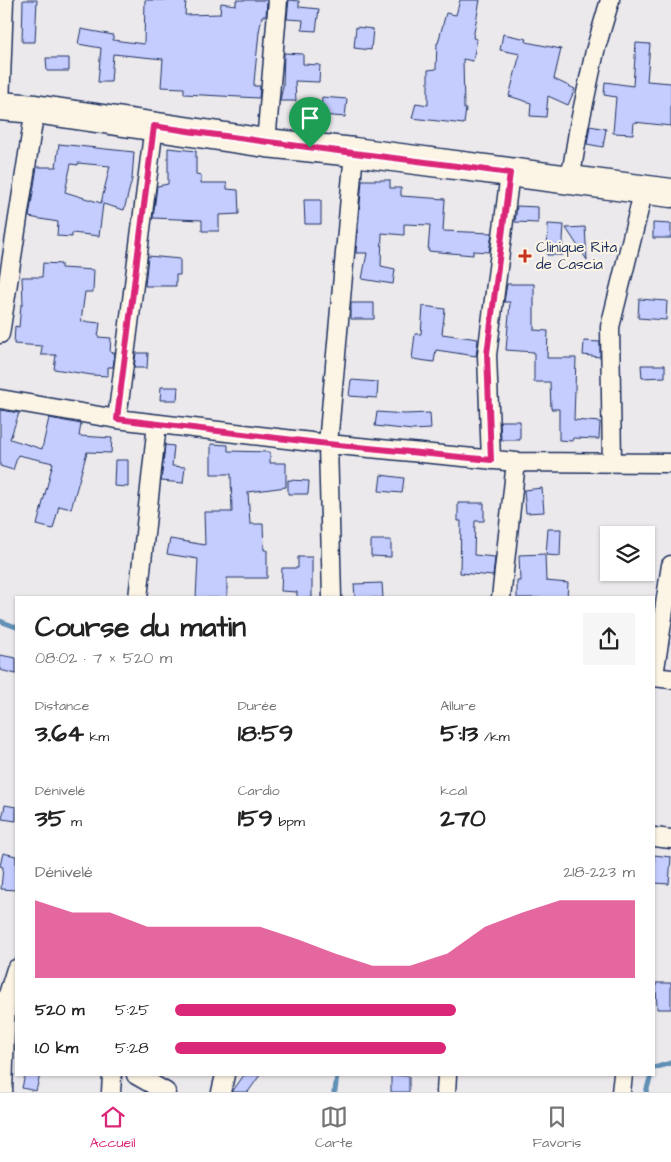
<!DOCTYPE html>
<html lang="fr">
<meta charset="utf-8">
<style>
:root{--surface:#fff;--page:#f6f6f6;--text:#222;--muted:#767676;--line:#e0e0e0;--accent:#db2777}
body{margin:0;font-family:"Architects Daughter",sans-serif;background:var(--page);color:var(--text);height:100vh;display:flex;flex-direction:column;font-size:19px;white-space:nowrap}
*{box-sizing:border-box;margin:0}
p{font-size:16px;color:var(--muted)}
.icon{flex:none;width:28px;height:28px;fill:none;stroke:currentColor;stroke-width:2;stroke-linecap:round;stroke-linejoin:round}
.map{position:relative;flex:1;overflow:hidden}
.panel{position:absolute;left:15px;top:596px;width:640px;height:480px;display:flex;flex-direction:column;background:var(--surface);border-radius:0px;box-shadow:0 1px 4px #0004}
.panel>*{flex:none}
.controls{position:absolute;left:600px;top:526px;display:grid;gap:10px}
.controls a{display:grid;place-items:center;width:55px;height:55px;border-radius:0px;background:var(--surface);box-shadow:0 1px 4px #0004;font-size:25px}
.pin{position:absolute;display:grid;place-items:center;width:42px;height:42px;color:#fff;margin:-51px -21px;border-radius:50% 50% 50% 0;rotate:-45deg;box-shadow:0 0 5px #0007}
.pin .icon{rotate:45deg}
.round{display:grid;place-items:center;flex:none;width:52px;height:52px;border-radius:0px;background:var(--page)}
.summary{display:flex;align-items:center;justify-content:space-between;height:85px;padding:0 20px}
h1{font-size:28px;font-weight:800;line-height:38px}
.metrics{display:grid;grid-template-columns:repeat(3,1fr);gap:8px;height:85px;padding:5px 20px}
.metrics div{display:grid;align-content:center}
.metrics b{font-size:25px;font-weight:800}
.metrics small{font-size:14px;font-weight:400}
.metrics p{font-size:14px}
.chart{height:140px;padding:10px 20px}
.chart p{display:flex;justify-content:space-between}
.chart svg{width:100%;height:90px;margin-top:5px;fill:var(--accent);opacity:.7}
ul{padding:0 20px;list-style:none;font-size:16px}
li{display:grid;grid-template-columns:80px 60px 1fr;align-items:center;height:38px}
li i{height:12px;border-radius:6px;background:var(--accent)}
.menu{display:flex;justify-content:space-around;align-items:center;height:70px;border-top:1px solid var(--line);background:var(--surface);font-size:14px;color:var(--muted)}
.menu a{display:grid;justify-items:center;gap:2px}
.menu .current{color:var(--accent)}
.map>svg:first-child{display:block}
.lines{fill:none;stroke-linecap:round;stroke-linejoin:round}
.stream{stroke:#6090b5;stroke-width:5}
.building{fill:#c5cdff;stroke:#1b2f5e;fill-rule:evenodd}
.minor-casing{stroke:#1b2f5e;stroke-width:21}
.primary-casing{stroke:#1b2f5e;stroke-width:31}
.minor{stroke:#fcf5e5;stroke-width:18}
.primary{stroke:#fcf5e5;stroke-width:28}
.route-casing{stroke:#fff;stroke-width:10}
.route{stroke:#db2777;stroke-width:6}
.poi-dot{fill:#c8321e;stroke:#fcf5e5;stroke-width:2}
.labels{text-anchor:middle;stroke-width:4;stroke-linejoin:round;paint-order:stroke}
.poi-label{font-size:15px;fill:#1b2f5e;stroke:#fcf5e5;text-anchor:start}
</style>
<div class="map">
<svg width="671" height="1092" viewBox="0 0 671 1092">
<rect width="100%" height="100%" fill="#ece9ed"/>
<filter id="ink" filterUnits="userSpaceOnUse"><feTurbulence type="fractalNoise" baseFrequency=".02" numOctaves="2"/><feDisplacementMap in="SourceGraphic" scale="10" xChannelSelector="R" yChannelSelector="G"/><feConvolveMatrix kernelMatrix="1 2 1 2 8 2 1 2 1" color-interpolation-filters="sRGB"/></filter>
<g filter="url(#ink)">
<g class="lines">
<path class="stream" d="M0 621 16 627
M654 1068 671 1063
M334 1092 335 1091 337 1075
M646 1092 651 1075"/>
</g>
<path class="building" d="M23 0H37L35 42H22Z
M145 0H186L185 15 220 14 221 3 236 5V0H267L266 16H262L259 32 254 82V86H260L259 98 184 94V88L161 87 163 59 113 54 111 82H98L101 48 78 44 81 29 113 35V40L144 44Z
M289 0 299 1V7L319 9 316 31 302 30 303 20 287 19Z
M460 0H480L473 38 477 39 473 61 463 59 464 109H466L464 124 412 118 416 103 428 105V70L436 69 437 43H438L446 13 456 15Z
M356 27 373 29 371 50 354 48Z
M503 34 527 39 526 42 561 49 554 79 575 89 568 105 548 96 546 117 530 116 531 103 509 96 520 54 500 50Z
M636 43 650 44 647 81 671 83V126L634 122 633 134 613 133 616 97 604 95 605 82 633 86Z
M284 53 303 54V64L320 65 319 82 295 81 296 101H280L283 86Z
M46 58H69V71H47Z
M322 97 347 99 345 117 321 115Z
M590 126 606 129 603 147 587 144Z
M59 144 134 152 132 179 124 210 103 204 99 236 72 233V237L57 236 58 222 29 217 37 167H56ZM78 163 110 166 101 203 65 192 71 164 78 165Z
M168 148 196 151V174L201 175V183H227V189L238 190 239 214 219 215V231H202V220L153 218 157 186 168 184Z
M362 180H390V188H401V196L445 199 443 231 492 233 489 252 473 251V255L428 251 430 225 404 224V235L382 233 381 266 395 269 393 284 362 279 367 253H356Z
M304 200H321V224H305Z
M517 206 538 207V223L515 222Z
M653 223 671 224V238H653Z
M548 224 564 225 562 255H547Z
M585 227 587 260 566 228Z
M148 256 180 259V275H176V286H145Z
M43 263 61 264V268L94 270 93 292H85L81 321 100 323 98 337 111 338 110 352 115 353 113 367H108V376L92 375 54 369 56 355H41L42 346 14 344 15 326 19 327 21 305H23L22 277H42Z
M507 284H534V330L548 331 547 358H576L574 420 600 422 599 439 573 438 572 441 559 440V409H551L550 382H534V352L506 350 510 302H504Z
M639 299 667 301 666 320 638 318Z
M351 303H374V319H351Z
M423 306 445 309 442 334 478 339 476 356 436 350 434 362 412 359 415 334H421Z
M584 341 600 342V357L583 355Z
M136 353H148L147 368H134Z
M641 365H665V377L642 378Z
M351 380 378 382 377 398 349 396Z
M161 387H178L177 400H160Z
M0 410 19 413 10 439 42 449 49 418 81 424 79 436 112 438 111 453 87 452 71 509 59 506 53 529 37 525 53 463 18 455 13 470 0 466Z
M377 412 405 414 430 413 431 429 413 430 375 426Z
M500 421H520V440H501Z
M211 444 228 445V451L270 452V463H286V487L248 492 250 524H263L264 550H267V578H227V598H196L198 559 167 554 170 539 205 545 204 512H232L231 474H211Z
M165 445 174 446 172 466 185 467 183 483 161 481Z
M115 460H128V487L114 486Z
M381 475 404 478 402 493 379 491Z
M288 480 309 481 308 494H288Z
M542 488 544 512 526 513 524 490Z
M458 503H484V521H475L474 555 495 557 493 576 460 573 461 521H458Z
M548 529H561L560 556 546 555Z
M371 540H391V557L371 556Z
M545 554 546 581 568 583 567 598H517V581H520L519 555Z
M298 557H312V598H297V592L281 591 282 568H298Z
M382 583 383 598H355L354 584Z
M0 655 16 658V674L0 670Z
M5 805 16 807V821L2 819Z
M3 853 16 856V890L1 889 3 867 0 866Z
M654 855 671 857 669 884 654 883Z
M656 983H671V1009H657Z
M25 1075H40L36 1091 22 1088Z
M244 1075H260L248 1092H232Z
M391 1075 409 1076V1092H391Z"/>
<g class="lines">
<defs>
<path id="minor" d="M0 105 4 0
M266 143 278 0
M570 181 579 126 595 51 610 0
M0 334 35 109
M0 399 117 419 328 444 516 462 671 463
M117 419 154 126
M491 460 487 355 510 173
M612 463 610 327 644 189
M138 598 157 424
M332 598 328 444 354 152
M501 598 516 462
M654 675 671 565
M654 677 671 679
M654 837 671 839
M136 1075 166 1092
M3 1092 6 1001 16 969
M111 1092 112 1075
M221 1092 225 1075
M446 1092 447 1075
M621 1092 623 1075"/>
<path id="primary" d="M0 106 35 109 266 143 354 152 671 193"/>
</defs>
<use href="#minor" class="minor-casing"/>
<use href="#primary" class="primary-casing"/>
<use href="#minor" class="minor"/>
<use href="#primary" class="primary"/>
</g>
</g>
<g class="lines" filter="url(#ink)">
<defs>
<path id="route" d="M154 126C273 144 391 157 510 173L487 354 491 460 328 444 117 419Z"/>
</defs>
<use href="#route" class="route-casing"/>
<use href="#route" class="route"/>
</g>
<path class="poi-dot" d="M522.5 248.5h5v5h5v5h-5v5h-5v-5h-5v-5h5z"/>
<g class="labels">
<g class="poi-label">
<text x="536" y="252">Clinique Rita<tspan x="536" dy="17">de Cascia</tspan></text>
</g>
</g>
</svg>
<div class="controls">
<a><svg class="icon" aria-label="layers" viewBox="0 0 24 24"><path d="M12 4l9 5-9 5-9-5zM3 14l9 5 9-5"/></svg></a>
</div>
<div class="pin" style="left:310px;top:148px;background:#1e9e55"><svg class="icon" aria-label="arrive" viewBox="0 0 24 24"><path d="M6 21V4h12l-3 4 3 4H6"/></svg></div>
<section class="panel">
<div class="summary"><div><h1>Course du matin</h1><p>08:02 · 7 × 520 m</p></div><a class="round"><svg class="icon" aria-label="share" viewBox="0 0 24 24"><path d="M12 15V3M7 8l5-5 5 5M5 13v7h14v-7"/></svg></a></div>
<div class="metrics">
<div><p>Distance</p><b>3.64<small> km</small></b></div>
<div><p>Durée</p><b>18:59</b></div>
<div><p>Allure</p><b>5:13<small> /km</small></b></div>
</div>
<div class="metrics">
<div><p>Dénivelé</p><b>35<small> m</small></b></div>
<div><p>Cardio</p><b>159<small> bpm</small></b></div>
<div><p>kcal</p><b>270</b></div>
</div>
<div class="chart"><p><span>Dénivelé</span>218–223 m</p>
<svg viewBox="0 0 160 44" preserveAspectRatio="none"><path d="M0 44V6L10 12L20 12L30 19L40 19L50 19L60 19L70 25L80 32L90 38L100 38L110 32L120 19L130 12L140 6L150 6L160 6V44z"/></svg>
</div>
<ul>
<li><b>520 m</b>5:25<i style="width:61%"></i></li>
<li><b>1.0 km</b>5:28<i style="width:59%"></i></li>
</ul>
</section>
</div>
<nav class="menu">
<a class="current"><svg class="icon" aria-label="home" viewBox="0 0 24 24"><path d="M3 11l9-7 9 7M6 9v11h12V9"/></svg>Accueil</a>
<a><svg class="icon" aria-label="map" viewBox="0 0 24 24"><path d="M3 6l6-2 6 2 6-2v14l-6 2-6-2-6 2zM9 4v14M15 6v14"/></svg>Carte</a>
<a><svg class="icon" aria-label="saved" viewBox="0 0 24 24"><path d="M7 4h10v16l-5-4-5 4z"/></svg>Favoris</a>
</nav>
